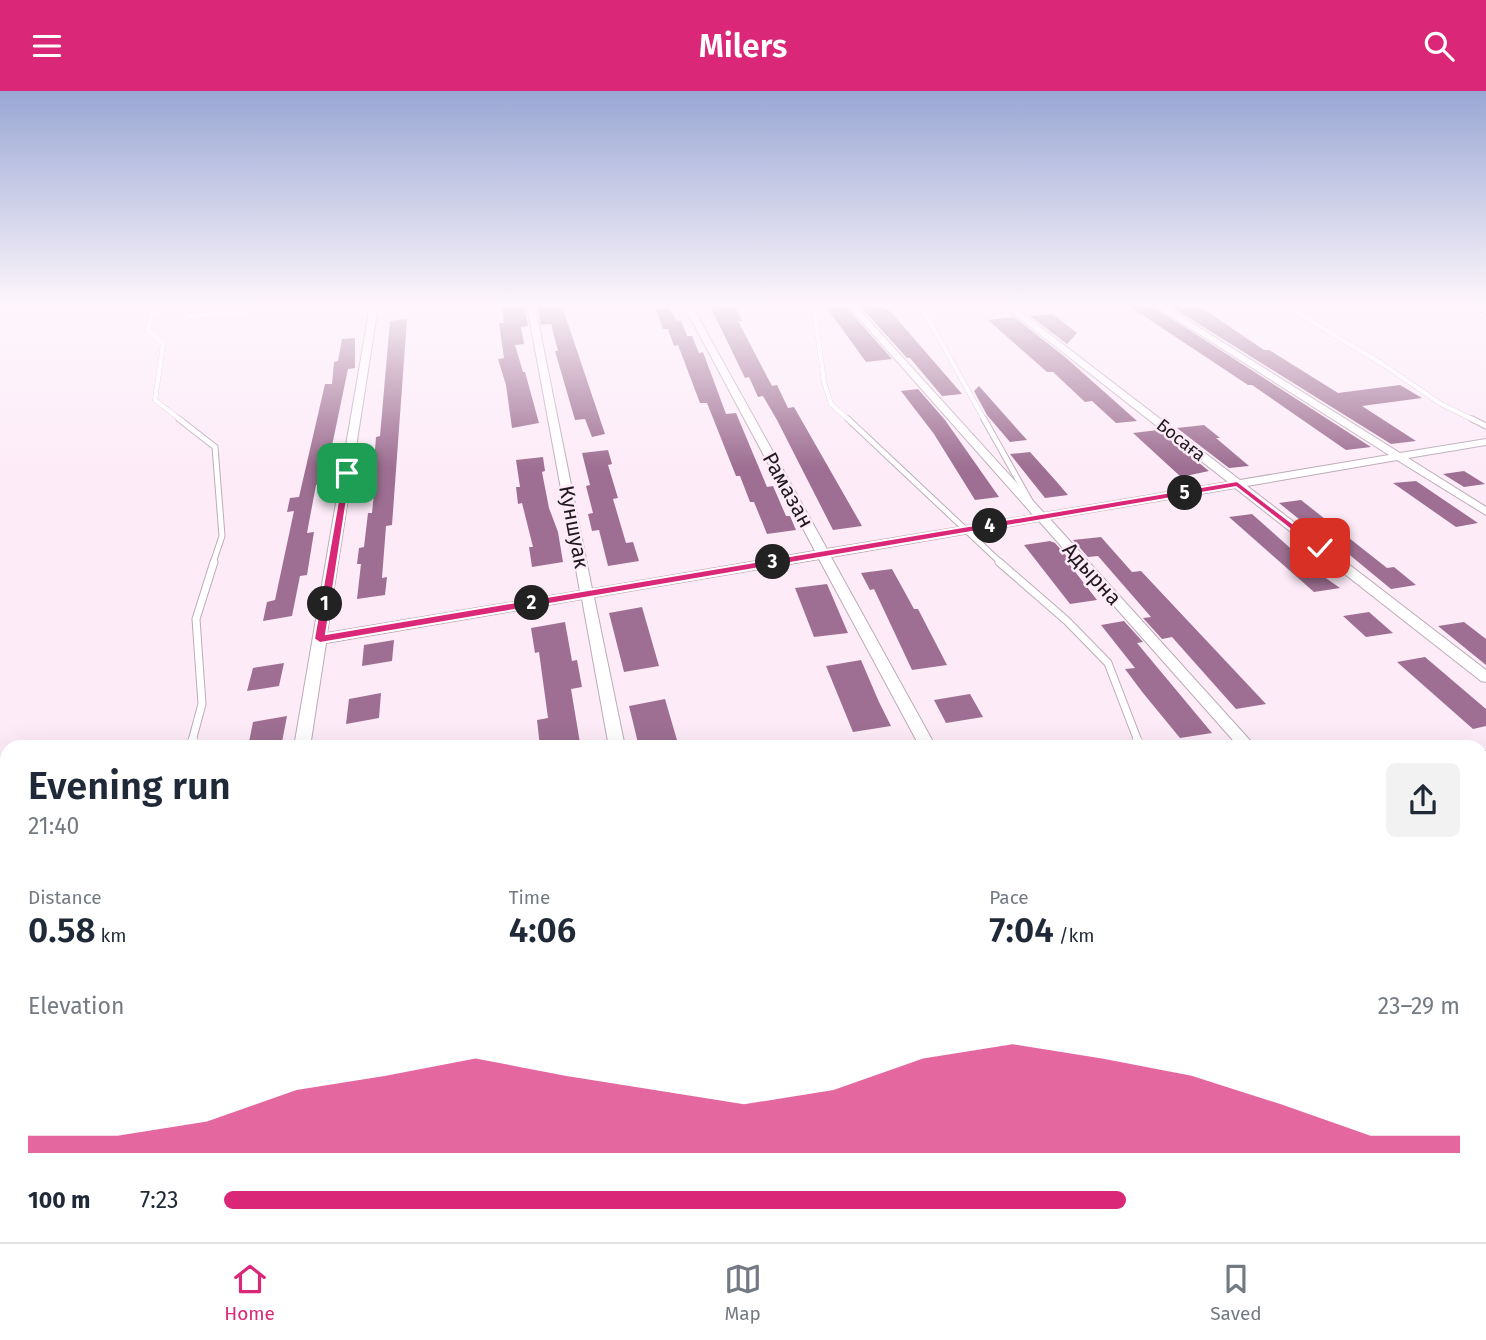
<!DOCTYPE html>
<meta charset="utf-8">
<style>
:root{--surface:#fff;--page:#f2f2f3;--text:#1f2937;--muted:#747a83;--line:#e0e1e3;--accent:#db2777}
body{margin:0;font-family:"Fira Sans",sans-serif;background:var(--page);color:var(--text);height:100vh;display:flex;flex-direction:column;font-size:26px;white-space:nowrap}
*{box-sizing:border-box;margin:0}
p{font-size:23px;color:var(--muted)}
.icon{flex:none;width:38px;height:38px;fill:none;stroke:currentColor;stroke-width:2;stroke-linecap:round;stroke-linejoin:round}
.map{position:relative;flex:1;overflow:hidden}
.details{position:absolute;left:0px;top:649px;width:1488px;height:502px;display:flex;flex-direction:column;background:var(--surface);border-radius:21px 21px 0 0;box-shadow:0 7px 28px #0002}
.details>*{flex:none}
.pin{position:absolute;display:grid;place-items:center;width:60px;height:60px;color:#fff;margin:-30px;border-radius:14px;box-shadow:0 4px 10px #0006}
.km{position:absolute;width:35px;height:35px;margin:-18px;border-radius:50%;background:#222;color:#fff;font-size:19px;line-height:35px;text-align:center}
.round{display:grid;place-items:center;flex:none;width:74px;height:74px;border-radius:10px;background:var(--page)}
.head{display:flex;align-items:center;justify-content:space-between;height:119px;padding:0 28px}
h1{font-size:38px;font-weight:600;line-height:52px}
.stats{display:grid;grid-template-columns:repeat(3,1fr);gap:10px;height:119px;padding:7px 28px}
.stats div{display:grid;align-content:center}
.stats b{font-size:35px;font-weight:600}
.stats small{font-size:19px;font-weight:400}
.stats p{font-size:19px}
.chart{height:196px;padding:14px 28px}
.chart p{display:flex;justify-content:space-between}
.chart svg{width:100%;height:126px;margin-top:7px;fill:var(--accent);opacity:.7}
ul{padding:0 28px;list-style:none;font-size:23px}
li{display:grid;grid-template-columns:112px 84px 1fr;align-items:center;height:52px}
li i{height:18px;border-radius:9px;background:var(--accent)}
header{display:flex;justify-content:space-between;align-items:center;height:91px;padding:0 28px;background:var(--accent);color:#fff;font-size:32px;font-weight:600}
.tab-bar{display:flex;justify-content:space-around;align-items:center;height:98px;border-top:2px solid var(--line);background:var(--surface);font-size:19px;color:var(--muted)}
.tab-bar a{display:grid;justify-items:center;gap:4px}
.tab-bar .current{color:var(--accent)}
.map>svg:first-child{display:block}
.building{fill:#9e6f92}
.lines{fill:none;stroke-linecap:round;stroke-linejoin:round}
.service-far4-casing{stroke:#bcacb7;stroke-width:5}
.service-far3-casing{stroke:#bcacb7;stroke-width:7}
.service-far2-casing{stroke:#bcacb7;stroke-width:9}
.service-far1-casing{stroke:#bcacb7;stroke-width:10}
.service-casing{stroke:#bcacb7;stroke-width:12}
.minor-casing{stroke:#bcacb7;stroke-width:2}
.service-far4{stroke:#fff;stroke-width:4.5}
.service-far3{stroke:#fff;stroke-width:5}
.service-far2{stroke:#fff;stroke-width:7}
.service-far1{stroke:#fff;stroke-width:9}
.service{stroke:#fff;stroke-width:10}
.minor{fill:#fff;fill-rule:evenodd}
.route{fill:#db2777;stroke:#fff;stroke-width:2}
.labels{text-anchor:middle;stroke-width:5;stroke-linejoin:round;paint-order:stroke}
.far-street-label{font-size:18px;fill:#1f191d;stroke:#fdecf8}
.street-label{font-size:21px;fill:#1f191d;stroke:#fdecf8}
</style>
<header><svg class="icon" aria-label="menu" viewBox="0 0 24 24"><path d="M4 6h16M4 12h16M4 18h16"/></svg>Milers<svg class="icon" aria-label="search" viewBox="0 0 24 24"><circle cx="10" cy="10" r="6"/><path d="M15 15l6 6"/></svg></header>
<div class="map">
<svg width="1486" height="1151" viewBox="0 0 1486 1151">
<rect width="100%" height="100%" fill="#fdecf8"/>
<path class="building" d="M502 215H524L528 235 521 236 524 253 515 254 523 281H525L539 332 512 337 506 294 498 268 504 267 499 232H504Z
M538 215H562L605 343 592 346 585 328 575 329 555 260H558L551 233 541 234Z
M710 215H735L742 230H738L772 295 777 294 788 317 794 316 862 435 833 439 777 329 763 305 758 306 749 286 745 287Z
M843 215H845L892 268 866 271 827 217Z
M860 215H883L891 221 962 303 942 305 910 267H907Z
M1129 215H1152L1371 356 1346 359 1252 294H1248Z
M1170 215H1199L1264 259H1269L1338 302 1400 294 1422 307 1362 315 1416 350 1391 353Z
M668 216 677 230 681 229 687 245H692L699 262 703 261 726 323 736 322 767 396 773 395 786 425H790L796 439 767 443 754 411H750L740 385H736L707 312H700L678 254 674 255 668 238H663L656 218Z
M1053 223 1077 242 1067 253 1030 225Z
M1014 226 1065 266 1137 330 1116 332 1092 310 1085 311 1053 281H1047L988 229Z
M407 228 392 434 386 435 382 487 387 486 385 504 357 508 361 473H357L359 457 364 456 368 422H372L376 383 373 384 376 346 380 345 390 230Z
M355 247V277L348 278 324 393 316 394 307 442 314 441 307 484 300 485 292 525 263 530 267 511 275 509 294 420 287 421 290 407 299 406 325 293H332L334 271 338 270 342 248Z
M979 295 1027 349 1010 351 987 324 974 300Z
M918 298 945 329 999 406 975 409 934 343 901 300Z
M1204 334 1220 347H1216L1249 375 1229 377 1177 337Z
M1158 339 1209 380 1181 386 1133 342Z
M608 359 612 373 608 374 618 407 613 408 626 452 633 451 639 470 608 475 599 439 592 440 588 423 593 422 586 395 590 394 582 362Z
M1030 361 1056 390 1068 404 1045 407 1010 363Z
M543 366 545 380 542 381 549 417 558 441 563 471 532 476 529 456H533L522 412 518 413 516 396H520L516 369Z
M1464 380 1485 393 1464 396 1443 383Z
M1416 390 1478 432 1456 436 1393 392Z
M1301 409 1387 477 1394 476 1416 494 1391 498 1340 456 1335 457 1279 412Z
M1252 423 1316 480 1340 497 1314 501 1229 426Z
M1101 446 1132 481 1141 480 1266 613 1236 618 1172 546 1162 548 1143 527 1151 526 1098 465 1088 466 1073 449Z
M1050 450 1055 452 1070 469H1066L1097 509 1070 513 1024 454Z
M892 478 914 518H918L947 574 912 579 874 498 870 499 861 482Z
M827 493 848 542 814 546 795 497Z
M642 516 659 575 624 581 609 522Z
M1369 521 1393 542 1366 546 1343 525Z
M1124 530 1143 551 1137 552 1212 642 1180 647 1143 602 1125 578 1135 577 1101 534Z
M565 531 572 570 577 569 582 596 571 598 580 652 540 656 537 629 548 627 539 561 535 562 531 537Z
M1464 531 1486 548V574L1438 535Z
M394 549 392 570 362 575 364 554Z
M1425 566 1486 618V635L1473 638 1397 571Z
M861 569 879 611 891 635 853 641 826 575Z
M284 572 279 595 247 600 253 577Z
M381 602 379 627 346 633 349 608Z
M970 603 983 626 946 632 934 609Z
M665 608 679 656H639L629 615Z
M287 625 282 651 248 656 253 631Z"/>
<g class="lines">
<defs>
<path id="service-far4" d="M159 215 152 224 148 239 163 253 155 309 182 330
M811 215 815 224 824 291 831 313 850 330
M921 215 985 330
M1286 215 1384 274 1441 313 1476 330
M188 225 317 215"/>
<path id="service-far3" d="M179 328 215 356 222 445 213 472
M848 328 1001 472
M984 328 1030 410
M1472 328 1486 335"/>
<path id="service-far2" d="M999 471 1067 530 1108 572 1138 650
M192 650 202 613 196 528 214 471"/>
<path id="service-far1" d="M1137 649 1140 656
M191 656 193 649
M1480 665 1486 664"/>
<path id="service" d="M1277 1144 1279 1151
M1453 1144 1458 1151
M21 1151 24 1144"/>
<path id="minor" d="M370 215H378L327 542 580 500 527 215H535L592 498 815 460 684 215H692L827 458 1033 424 848 215H856L1044 422 1228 391 1004 215H1013L1240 389 1389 364 1155 215H1165L1400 362 1486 348V354L1408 367 1486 416V424L1397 369 1247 395 1486 579V591L1481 590 1235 397 1050 428 1256 656H1239L1039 430 831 466 936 656H920L819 468 594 506 625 656H609L582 508 326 552 310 656H294Z
M1468 215H1479L1486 218V223Z
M1480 906 1486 909V932L1480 930Z
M212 1144H236L235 1151H211Z
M700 1144H724L726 1151H702Z
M1181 1144H1206L1209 1151H1184Z"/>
</defs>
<use href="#service-far4" class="service-far4-casing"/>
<use href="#service-far3" class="service-far3-casing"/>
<use href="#service-far2" class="service-far2-casing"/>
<use href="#service-far1" class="service-far1-casing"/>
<use href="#service" class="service-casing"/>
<use href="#minor" class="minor-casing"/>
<use href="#service-far4" class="service-far4"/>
<use href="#service-far3" class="service-far3"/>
<use href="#service-far2" class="service-far2"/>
<use href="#service-far1" class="service-far1"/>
<use href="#service" class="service"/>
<use href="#minor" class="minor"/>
</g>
<linearGradient id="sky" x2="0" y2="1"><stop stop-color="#99a7d4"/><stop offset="0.57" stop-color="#fef6fc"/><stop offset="1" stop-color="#fef6fc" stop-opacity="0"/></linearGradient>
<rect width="1486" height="376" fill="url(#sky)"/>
<path class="route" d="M347 379 351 382 326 543 1237 390 1325 457 1317 459 1236 396 320 552 314 548 343 382Z"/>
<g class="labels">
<g class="far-street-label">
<text transform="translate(1181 349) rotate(38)" y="6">Босаға</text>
</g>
<g class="street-label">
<text transform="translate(788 399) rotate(61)" y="7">Рамазан</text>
<text transform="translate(574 436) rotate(79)" y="7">Куншуак</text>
<text transform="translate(1092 483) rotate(48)" y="7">Адырна</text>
</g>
</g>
</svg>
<div class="pin" style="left:347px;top:382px;background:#1e9e55"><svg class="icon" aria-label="arrive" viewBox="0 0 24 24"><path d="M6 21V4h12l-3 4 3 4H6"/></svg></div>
<div class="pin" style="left:1320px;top:457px;background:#d93025"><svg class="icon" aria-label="check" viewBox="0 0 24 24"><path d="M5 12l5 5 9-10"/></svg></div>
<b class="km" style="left:325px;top:513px">1</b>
<b class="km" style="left:532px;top:512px">2</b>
<b class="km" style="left:773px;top:471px">3</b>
<b class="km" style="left:990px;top:435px">4</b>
<b class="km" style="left:1185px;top:402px">5</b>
<section class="details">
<div class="head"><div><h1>Evening run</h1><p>21:40</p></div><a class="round"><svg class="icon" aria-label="share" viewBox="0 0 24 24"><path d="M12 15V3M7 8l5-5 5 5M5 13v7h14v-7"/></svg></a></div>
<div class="stats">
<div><p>Distance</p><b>0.58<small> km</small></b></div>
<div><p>Time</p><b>4:06</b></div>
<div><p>Pace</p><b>7:04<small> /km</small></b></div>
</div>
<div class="chart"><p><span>Elevation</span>23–29 m</p>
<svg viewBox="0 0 160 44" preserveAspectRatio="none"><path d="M0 44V38L10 38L20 33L30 22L40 17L50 11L60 17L70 22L80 27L90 22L100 11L110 6L120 11L130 17L140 27L150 38L160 38V44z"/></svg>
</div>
<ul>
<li><b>100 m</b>7:23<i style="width:73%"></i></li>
</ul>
</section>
</div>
<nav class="tab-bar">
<a class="current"><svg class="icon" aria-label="home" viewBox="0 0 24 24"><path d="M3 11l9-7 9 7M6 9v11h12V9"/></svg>Home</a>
<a><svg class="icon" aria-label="map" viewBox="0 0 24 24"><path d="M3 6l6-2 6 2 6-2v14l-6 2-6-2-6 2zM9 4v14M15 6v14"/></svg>Map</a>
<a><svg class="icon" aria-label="saved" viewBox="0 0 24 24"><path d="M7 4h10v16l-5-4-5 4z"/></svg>Saved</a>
</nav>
